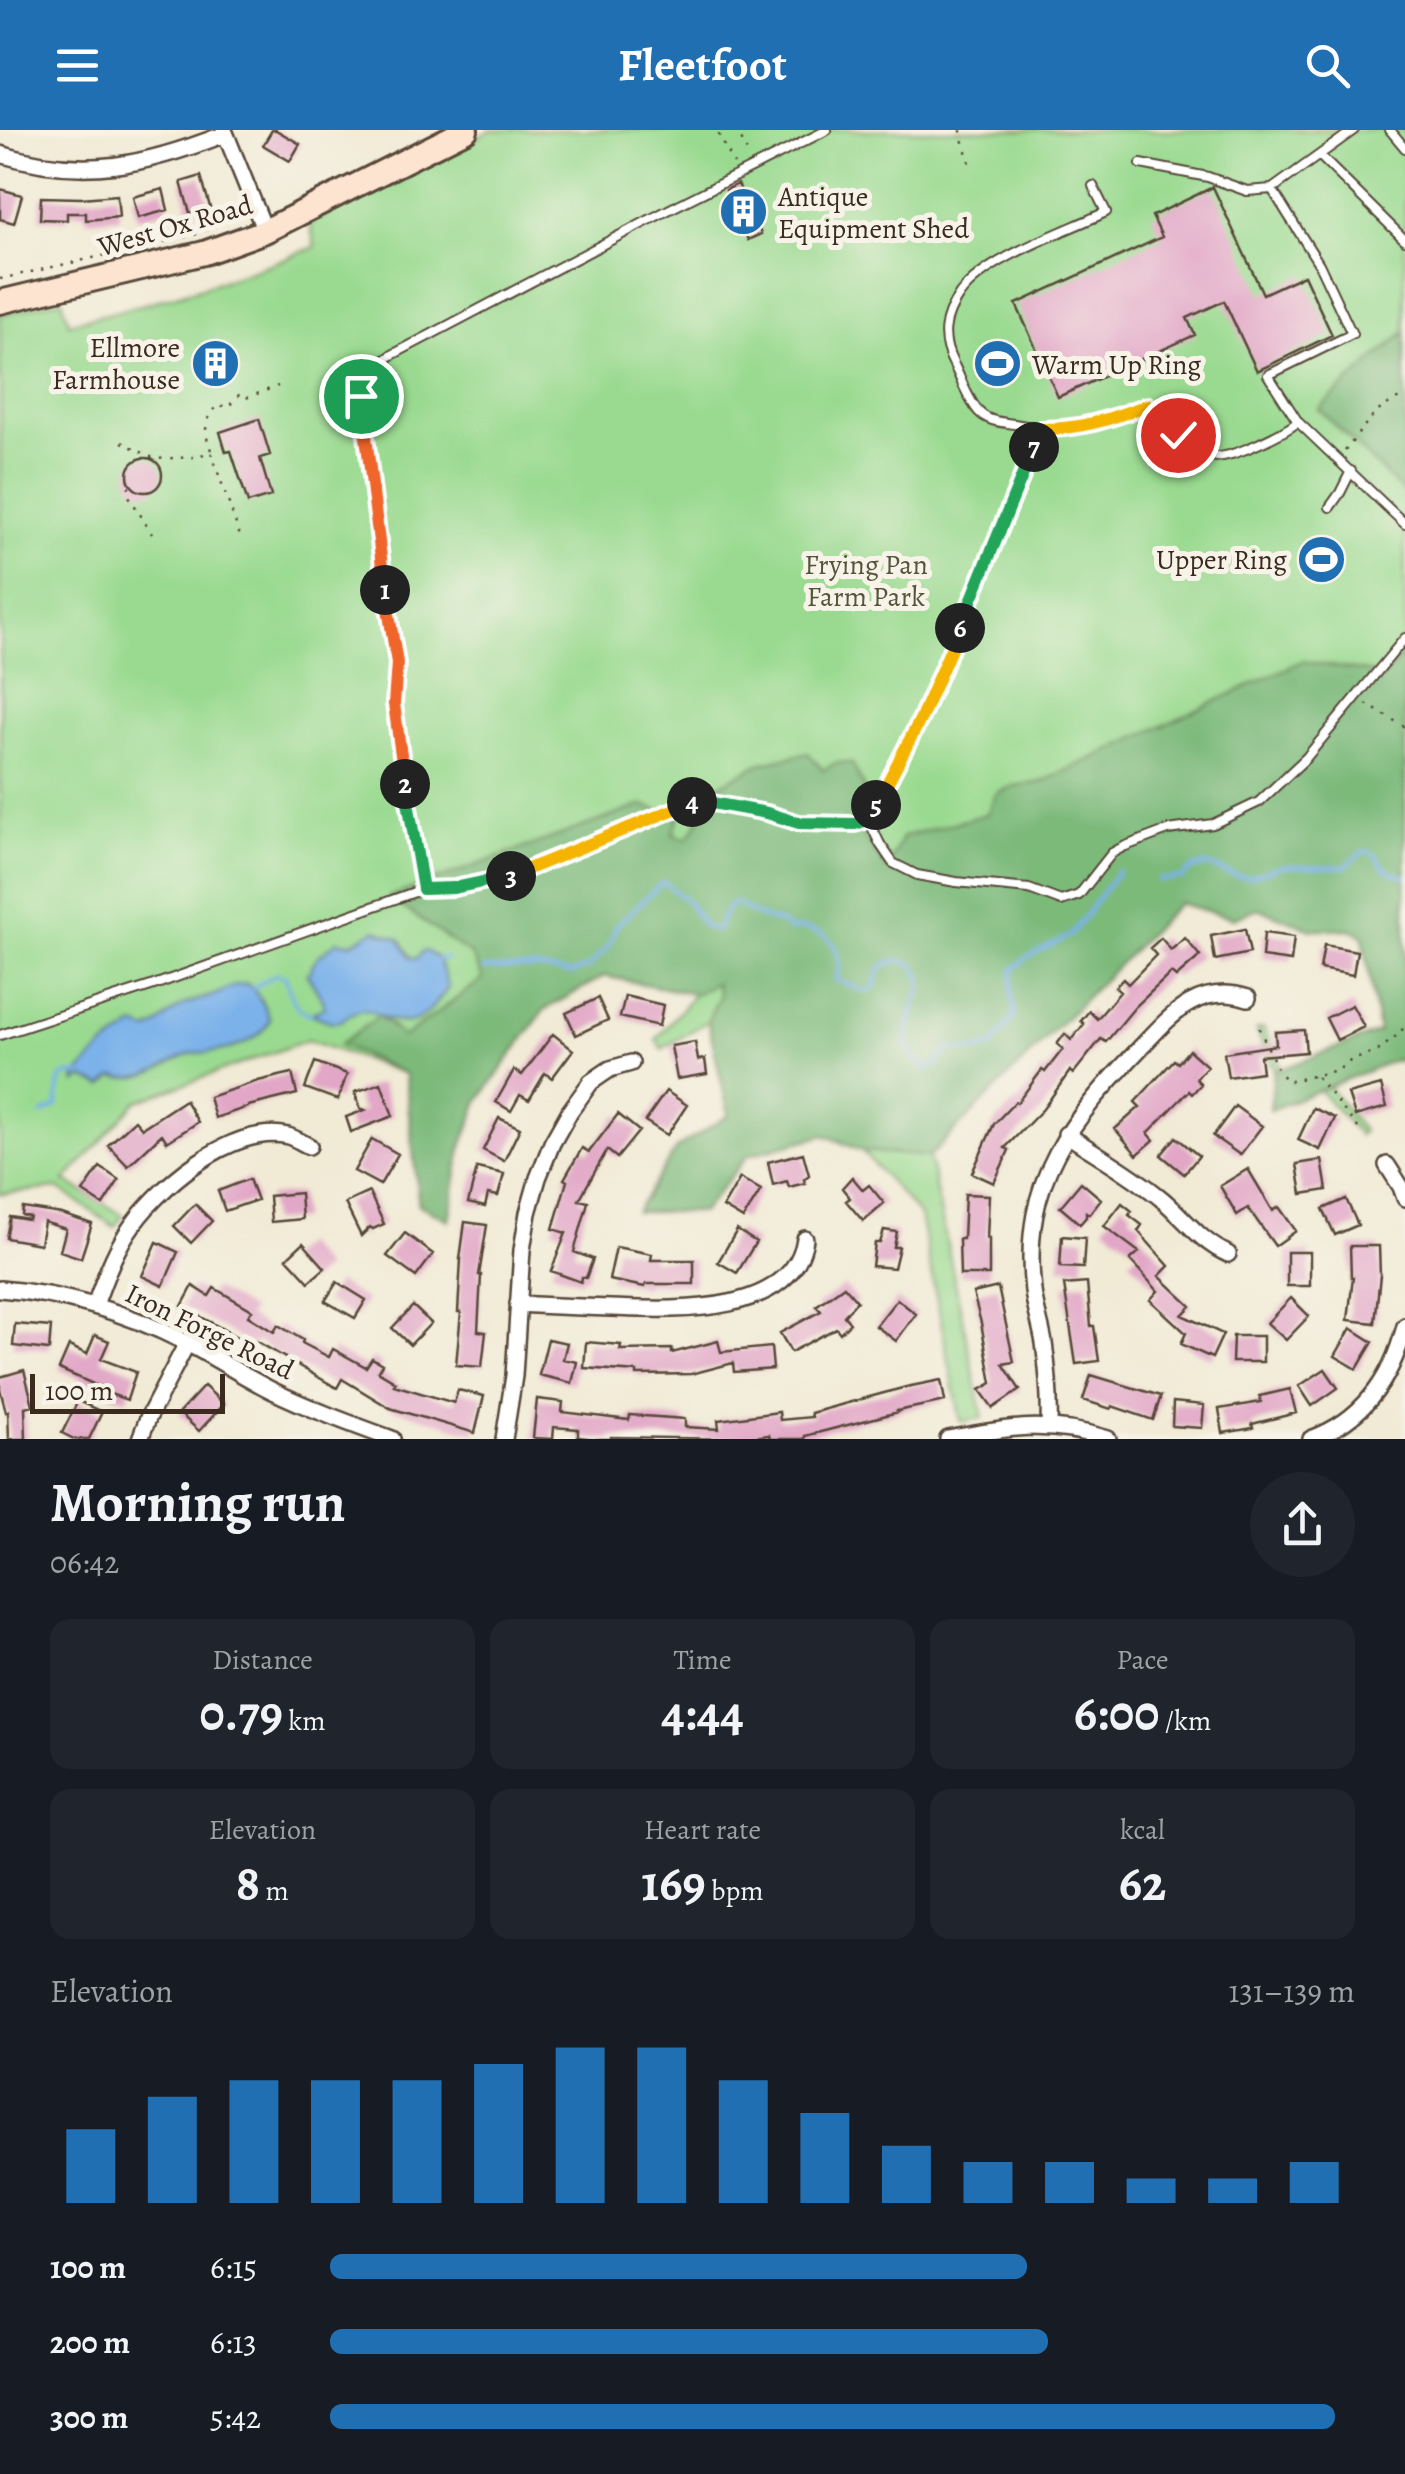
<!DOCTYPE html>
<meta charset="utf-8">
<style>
:root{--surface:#171b24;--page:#20242c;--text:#f1f3f6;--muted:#9ea1a6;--accent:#1f6fb2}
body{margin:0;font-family:Alegreya,serif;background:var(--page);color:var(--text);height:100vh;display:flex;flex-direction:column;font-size:38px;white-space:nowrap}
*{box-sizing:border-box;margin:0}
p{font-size:32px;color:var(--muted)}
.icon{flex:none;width:55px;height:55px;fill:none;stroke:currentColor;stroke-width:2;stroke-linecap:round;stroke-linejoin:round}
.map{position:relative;height:1309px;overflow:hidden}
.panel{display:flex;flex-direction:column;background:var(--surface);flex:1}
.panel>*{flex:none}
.scale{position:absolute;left:30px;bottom:25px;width:195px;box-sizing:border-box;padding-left:10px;border:5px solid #3b2a1e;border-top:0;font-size:28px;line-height:35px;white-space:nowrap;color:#3b2a1e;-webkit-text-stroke:8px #f7f3e8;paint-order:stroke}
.pin{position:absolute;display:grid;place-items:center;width:85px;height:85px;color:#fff;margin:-42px;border:5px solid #fff;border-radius:50%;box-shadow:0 2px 10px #0007}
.km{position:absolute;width:50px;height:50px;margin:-25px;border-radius:50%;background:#222;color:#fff;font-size:28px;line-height:50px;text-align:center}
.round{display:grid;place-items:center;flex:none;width:105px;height:105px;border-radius:52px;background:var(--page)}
.head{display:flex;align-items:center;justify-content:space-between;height:170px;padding:0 50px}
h1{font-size:55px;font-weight:700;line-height:75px}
.figures{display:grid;grid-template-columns:repeat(3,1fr);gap:15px;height:170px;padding:10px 50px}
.figures div{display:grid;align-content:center;border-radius:20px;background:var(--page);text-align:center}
.figures b{font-size:50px;font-weight:700}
.figures small{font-size:28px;font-weight:400}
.figures p{font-size:28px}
.chart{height:280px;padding:20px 50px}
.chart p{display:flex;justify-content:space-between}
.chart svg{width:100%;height:180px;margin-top:10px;stroke:var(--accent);stroke-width:6}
ul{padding:0 50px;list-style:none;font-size:32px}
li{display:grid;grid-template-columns:160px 120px 1fr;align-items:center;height:75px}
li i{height:25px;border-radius:12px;background:var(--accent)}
header{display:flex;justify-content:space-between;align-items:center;height:130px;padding:0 50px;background:var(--accent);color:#fff;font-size:45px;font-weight:700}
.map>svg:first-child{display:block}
.green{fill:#9ada90;stroke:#6a8257;stroke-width:2.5}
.forest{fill:#7bba7a;stroke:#5b724c;stroke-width:2.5}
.water{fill:#7bb2ea;stroke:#5b6e84;stroke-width:2.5}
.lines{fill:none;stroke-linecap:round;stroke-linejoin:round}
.stream{stroke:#7bb2ea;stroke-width:4}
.building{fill:#e2a7c7}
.lane-casing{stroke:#564739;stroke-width:12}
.street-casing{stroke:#564739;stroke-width:20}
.secondary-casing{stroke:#564739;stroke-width:28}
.path{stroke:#564739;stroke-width:2.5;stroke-dasharray:2.5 8;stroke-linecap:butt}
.lane{stroke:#fff;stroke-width:8}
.street{stroke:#fff;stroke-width:15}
.secondary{stroke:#fde4d0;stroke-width:22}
.split-1-casing{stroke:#fff;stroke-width:20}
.split-2-casing{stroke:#fff;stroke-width:20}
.split-3-casing{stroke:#fff;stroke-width:20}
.split-4-casing{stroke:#fff;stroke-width:20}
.split-5-casing{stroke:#fff;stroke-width:20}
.split-6-casing{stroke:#fff;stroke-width:20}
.split-7-casing{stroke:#fff;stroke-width:20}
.split-8-casing{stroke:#fff;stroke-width:20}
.split-1{stroke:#f0652b;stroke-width:12}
.split-2{stroke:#f0652b;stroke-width:12}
.split-3{stroke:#22a559;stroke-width:12}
.split-4{stroke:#f5b400;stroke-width:12}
.split-5{stroke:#22a559;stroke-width:12}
.split-6{stroke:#f5b400;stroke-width:12}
.split-7{stroke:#22a559;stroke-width:12}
.split-8{stroke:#f5b400;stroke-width:12}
.labels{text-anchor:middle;stroke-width:10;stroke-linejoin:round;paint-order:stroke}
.poi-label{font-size:28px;fill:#3b2a1e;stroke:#f7f3e8;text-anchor:start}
.street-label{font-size:28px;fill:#3b2a1e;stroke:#f7f3e8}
.park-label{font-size:28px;fill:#53563a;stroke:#f7f3e8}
</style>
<header><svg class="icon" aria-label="menu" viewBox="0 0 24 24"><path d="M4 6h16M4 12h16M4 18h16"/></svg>Fleetfoot<svg class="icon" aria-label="search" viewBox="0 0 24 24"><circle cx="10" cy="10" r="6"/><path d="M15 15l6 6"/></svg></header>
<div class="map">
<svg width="1405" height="1309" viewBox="0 0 1405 1309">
<rect width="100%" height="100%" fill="#f7f3e8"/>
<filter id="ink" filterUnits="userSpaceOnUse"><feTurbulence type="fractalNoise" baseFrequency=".01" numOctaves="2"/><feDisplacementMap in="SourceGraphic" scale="20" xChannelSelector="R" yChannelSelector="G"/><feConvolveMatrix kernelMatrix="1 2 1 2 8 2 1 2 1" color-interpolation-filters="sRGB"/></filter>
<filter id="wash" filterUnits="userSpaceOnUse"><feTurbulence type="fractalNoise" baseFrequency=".0048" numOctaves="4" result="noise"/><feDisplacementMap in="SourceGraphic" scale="40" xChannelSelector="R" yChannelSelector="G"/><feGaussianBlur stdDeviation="2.25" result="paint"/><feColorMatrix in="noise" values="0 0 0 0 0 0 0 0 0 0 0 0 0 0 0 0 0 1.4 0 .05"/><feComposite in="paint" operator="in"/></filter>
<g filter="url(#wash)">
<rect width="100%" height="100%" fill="#f1ead5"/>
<path class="green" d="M491 0H1405V931L1394 930 1328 956 1363 1001 1359 1005 1318 959 1277 976V945L1256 900 1263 898 1282 939 1379 902 1363 806 1351 799H1312L1258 778 1233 788 1178 773 929 1027 983 1288 961 1292 920 1086 862 1021 825 1005 748 1025 702 1082 676 1019 729 985 708 891 662 919 656 910 694 864 604 846 544 880 479 970 461 1019 449 1076 419 1075 405 944 308 910 137 971 65 1051 123 1085 115 1097 58 1058 0 1064V185L62 169 69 193C154 174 235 149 315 117L310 93Z"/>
<path class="forest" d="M1405 202V364L1319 279Z
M1405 521V931L1394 930 1270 980 1274 939H1282L1379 902 1363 806 1351 799H1312L1258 778 1233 788 1179 773 929 1027 862 1021 825 1005 748 1025 702 1082H636L676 1019 729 985 708 890 719 866 715 853 695 864 604 846 544 880 479 970 461 1019 449 1090 419 1075 405 944 340 914 379 886 404 907 483 849 472 826 389 767 643 675 679 687 673 704 686 709 695 698 712 659 759 634 808 623 823 640 836 633H852L864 658 863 704 887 739 902 707 987 684 997 663 1014 656 1042 652 1302 531 1385 545Z"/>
<path class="water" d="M376 800 400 809 410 826 416 829 422 822 426 821 439 829 448 858C428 883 419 901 385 888 378 885 370 880 362 880 351 880 345 893 334 892 327 892 318 886 311 884L324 877 323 871 307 844 311 841 313 833 319 826 337 811 351 813Z
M247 854C257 861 266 878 270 890 260 911 232 920 211 922 203 923 194 922 187 925 159 938 147 952 113 947L103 956 83 948 76 953 75 947 104 917 135 896 148 901C163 893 168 885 180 877 192 870 206 869 217 864 231 858 231 855 247 854Z"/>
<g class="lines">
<path class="stream" d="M1159 750 1182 748 1191 739 1206 735 1237 746 1249 747 1282 736 1344 737 1364 721C1378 722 1376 730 1385 738 1391 743 1398 744 1405 747
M439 829H447
M483 839 536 838 571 844 589 837 609 815 616 796 663 752 686 770 704 796 716 801 728 777 736 773 755 785 781 793 790 800C809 796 832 804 838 825 841 833 838 842 836 850L867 862 877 854C874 838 884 835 898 830L915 835C917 840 921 845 922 851 922 852 919 865 918 866 911 895 893 919 927 938L938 934C951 910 954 922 974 921 980 920 985 918 991 917L1015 885 1011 863 1013 840 1026 828 1071 805 1118 741
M253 858 277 844 285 847C292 863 291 880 311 884
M42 984 57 976 59 957 61 949 67 945 79 944"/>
</g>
<g id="blocks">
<path class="building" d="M272 0H276L300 14 290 31 263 15Z
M201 46 210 77 190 83 181 52Z
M738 54 761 104 748 110 726 60Z
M1213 57 1263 164 1304 145 1332 205 1257 241 1224 171 1187 188 1195 205 1058 267 1016 174 1162 107 1152 86Z
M0 59 22 65 14 93 0 89Z
M163 59 168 80 138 88 133 67Z
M117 65 119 87 86 90V83H67V90L40 89 41 67 81 68Z
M219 214 231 244 211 252 200 222Z
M259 289 270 325 260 328 271 366 248 373 231 321 226 322 220 302Z
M128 345a17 17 0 1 1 34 0a17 17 0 1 1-34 0Z
M1245 799 1250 823 1215 830 1211 806Z
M1264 803 1294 807 1291 831 1262 827Z
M1161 808 1171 820 1185 808 1200 826 1176 847 1171 843 1135 877 1106 912 1101 909 1073 944 1070 941 1043 979 1005 1018 1009 1020 994 1053 972 1043 994 994 1015 972 1017 973 1042 940 1045 942 1063 919 1057 914 1065 904 1071 910 1084 894 1081 891 1089 881 1097 889 1120 862 1115 857 1123 849 1128 854 1156 825 1150 818Z
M1324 815 1357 821 1353 845 1320 839Z
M625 866 663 875 659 896 620 887Z
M598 868 608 890 576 905 566 883Z
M1352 875 1364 897 1337 910 1326 888Z
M1304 900 1306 922 1260 926 1262 942 1228 947 1224 923 1276 915 1275 902Z
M553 904 573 920 552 948 545 943 529 970 520 965 511 981 496 972 514 940 522 945Z
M695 912 698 930 705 929 707 944 677 949 671 916Z
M1189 920 1207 936 1196 949 1201 954 1192 964 1189 961 1148 1003 1154 1010 1137 1025 1115 999 1140 977 1135 972 1174 930 1178 933Z
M315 932 347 944 338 970 305 958Z
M292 943 297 964 248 976V977L215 988 209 967 258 951Z
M381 953 393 986 351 1002 346 987 365 980 360 978 355 962Z
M1381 955 1387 977 1355 986 1348 964Z
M666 961 687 975 667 1005 645 991Z
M185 970 198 992 167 1012 162 1004 128 1036 108 1015 135 990 142 998Z
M1235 976 1262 996 1240 1025 1213 1006Z
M1313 978 1335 988 1320 1020 1298 1010Z
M618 984 639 1001 617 1028 607 1020 579 1070 588 1072 574 1122 593 1129 586 1148 582 1147 581 1152 551 1141 566 1103 553 1099 567 1051 564 1049 582 1018 589 1022Z
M499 988 520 998 504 1031 483 1020Z
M1176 1007 1199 1026 1184 1044 1161 1025Z
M372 1009 398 1024 380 1055 354 1041Z
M803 1023 809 1045 804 1049 805 1053 789 1057 787 1051 773 1055 768 1032Z
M1322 1030 1327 1060 1302 1064 1297 1034Z
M100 1037 119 1050 103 1075 83 1062Z
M477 1038 504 1044 498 1066 488 1064 485 1077 468 1073Z
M1248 1039 1273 1081 1279 1077 1296 1101 1275 1116 1248 1078 1237 1085 1220 1056Z
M852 1047 863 1060 869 1055 884 1073 863 1091 846 1071 850 1068 842 1058Z
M740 1048 761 1060 743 1089 723 1077Z
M249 1049 257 1070 225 1081 218 1061Z
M1081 1052 1101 1069 1089 1084 1086 1082V1087L1080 1094 1060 1077Z
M369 1062 384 1094 373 1099 370 1097 361 1106 345 1073Z
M300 1063 302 1089 271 1092 269 1066Z
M965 1064 989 1065 987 1108H989V1145H960L959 1109H963Z
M1346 1069 1358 1095 1335 1105 1323 1079Z
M1122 1073 1132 1081 1129 1085 1142 1095 1138 1101 1169 1136 1159 1146 1191 1176 1182 1185 1223 1204 1212 1228 1181 1214 1186 1203 1150 1170 1158 1161 1130 1130 1139 1122 1104 1096Z
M195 1074 212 1091 191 1113 174 1096Z
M23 1078 62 1084 92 1094 81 1128 60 1121 66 1099 44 1092 40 1114 6 1108 10 1087 29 1090 30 1087 22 1085Z
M465 1092 487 1095 479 1145H481L478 1201 486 1202 482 1237 456 1235 461 1182H458L461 1129H460Z
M737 1100 756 1112 737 1143 718 1132Z
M884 1100 897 1102 894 1117H899L894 1138 872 1136 875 1113H880Z
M405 1103 433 1124 416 1147 387 1126Z
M1062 1106 1085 1108 1083 1138 1060 1137Z
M157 1112 178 1122 163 1156 142 1146Z
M303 1113 325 1138 309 1152 287 1128Z
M1350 1116H1379L1380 1145 1375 1193 1348 1190 1353 1147H1351Z
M616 1117 652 1124 651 1130H694V1154H646L645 1157 609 1150Z
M1287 1122H1310V1156H1287Z
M337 1152 366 1170 355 1188 325 1171Z
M1087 1153 1091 1196H1094L1099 1231 1076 1234 1064 1155Z
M193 1156 209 1166 214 1158 252 1180 248 1186 274 1202 278 1195 303 1210 302 1213 329 1227 333 1219 366 1237 372 1228 382 1234 378 1241 396 1252 394 1255 454 1273 458 1260 484 1266 475 1303 390 1278 342 1249 337 1258 256 1211 253 1216 182 1176Z
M844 1156 857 1171 844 1186 850 1193 840 1203 836 1198 791 1222 780 1203 821 1181 816 1176Z
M998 1157 1014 1232 1003 1234 1020 1260 993 1278 980 1260 992 1253 981 1193 973 1163Z
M1291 1168 1309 1186 1286 1210 1267 1193Z
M897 1169 916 1184 896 1211 876 1196Z
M413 1176 431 1193 410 1215 392 1198Z
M15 1194 51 1197 49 1220 13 1216Z
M1351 1198 1373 1212 1357 1239 1335 1226Z
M95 1205 109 1211 101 1229 136 1242 127 1270 99 1260 100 1257 59 1239 69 1216 87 1224Z
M1233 1206H1263V1232H1232Z
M548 1209 567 1213 563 1229 577 1232 572 1253 539 1245Z
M718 1211 721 1222 771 1217 773 1239 734 1242 733 1233 691 1244 637 1245V1242L584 1238 586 1212 621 1215 620 1220 672 1219V1223Z
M1325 1239 1338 1258 1312 1276 1299 1256Z
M24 1240 33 1275 25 1277 26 1309H9L8 1281 6 1282 0 1259V1247Z
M1091 1245 1161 1266 1153 1290 1112 1276 1111 1279 1083 1270Z
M941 1250 945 1271 897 1281 898 1282 805 1306V1309H770L769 1305 739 1309 611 1307V1309H596L578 1307V1299L554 1297 553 1309 533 1308 537 1269 563 1272 562 1282 629 1290 630 1285 685 1289V1297L719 1299 718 1290 779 1282 780 1290 812 1287 811 1283 906 1257Z
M204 1256 224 1274 199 1301 179 1283Z
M1290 1259 1296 1283 1252 1294 1253 1298 1223 1303 1219 1279 1261 1272 1260 1266Z
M78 1271 102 1282 89 1309H74L62 1303Z
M1173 1272 1204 1275 1202 1298 1172 1296Z"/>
</g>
</g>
<g filter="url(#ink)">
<use href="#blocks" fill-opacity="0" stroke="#564739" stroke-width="2.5"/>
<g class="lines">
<defs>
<path id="lane" d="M1390 0 1405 18
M1320 26 1405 110
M1141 34 1208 47 1247 61 1272 59 1354 0
M1093 56 1106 82C1064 102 988 127 960 164 943 188 940 209 954 235 961 249 968 270 979 282 989 292 1001 292 1014 294 1070 304 1096 294 1148 275 1159 288 1194 322 1210 326 1227 332 1283 303 1298 292L1405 394
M1272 59 1319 134 1352 204 1268 245 1298 292
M1330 377 1340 363 1351 341
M868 689 880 714 893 733 917 745 956 752 1029 759 1061 771 1079 765 1112 723 1123 717 1168 700 1213 694 1259 672 1306 628 1405 508
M423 759 394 574 397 533 378 419 360 269C363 247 374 237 392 225L670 79 827 0
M0 905 151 856 423 759H454L505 749 696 670 767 683 799 693 855 694 868 689 921 588 1042 299"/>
<path id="street" d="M224 0 265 101
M0 24C84 50 146 35 225 4
M1066 1004C1099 1026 1132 1044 1163 1070 1185 1089 1201 1112 1228 1124
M1387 1035 1401 1057 1405 1068
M0 1159C65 1164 125 1182 183 1211 213 1226 241 1245 271 1260 310 1279 351 1294 392 1309
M518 1174C549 1176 580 1177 611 1178 670 1180 792 1188 805 1109
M95 1175C104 1150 113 1125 127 1103 155 1059 232 993 288 1006 295 1008 302 1013 309 1016
M1049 1296C1050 1269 1048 1241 1044 1213 1041 1195 1035 1178 1033 1161 1020 1049 1072 989 1144 914 1174 882 1201 853 1248 868
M140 1309 148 1288 187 1213
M504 1309 514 1246 522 1120 528 1083 538 1048 552 1013 570 981 591 952 610 939 631 933
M948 1309C1008 1297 1048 1290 1108 1309
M1311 1309C1363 1290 1392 1248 1405 1196"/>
<path id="secondary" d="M0 172 204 123 265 101 466 0"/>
</defs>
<use href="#lane" class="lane-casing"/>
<use href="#street" class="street-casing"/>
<use href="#secondary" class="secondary-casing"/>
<path class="path" d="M729 0 719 5 734 34
M737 0 749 26
M961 0V6L970 33
M0 149 194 105 213 97 241 78
M122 312 155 329 194 327 211 322 240 406
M211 320C204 303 203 289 218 275L228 277 239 265 246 268 278 256
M1345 321C1365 296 1373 278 1405 266
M129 356V366L152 404
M1366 574 1405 597
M1259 898 1278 940 1286 951H1291L1338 940 1350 931 1378 921 1401 902 1405 894
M1317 947 1363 1004"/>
<use href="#lane" class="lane"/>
<use href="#street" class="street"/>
<use href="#secondary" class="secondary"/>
</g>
</g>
<g class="lines" filter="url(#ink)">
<defs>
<path id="split-1" d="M361 266 385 460"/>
<path id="split-2" d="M385 460 397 533 394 574 405 654"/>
<path id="split-3" d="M405 654 423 759 454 758 511 746"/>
<path id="split-4" d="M511 746 692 672"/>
<path id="split-5" d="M692 672 696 670 767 683 799 693 855 694 868 690 876 675"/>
<path id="split-6" d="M876 675 921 588 960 498"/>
<path id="split-7" d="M960 498 1034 317"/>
<path id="split-8" d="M1034 317 1042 299C1084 299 1109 289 1148 275L1178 305"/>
</defs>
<use href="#split-1" class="split-1-casing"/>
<use href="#split-2" class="split-2-casing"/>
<use href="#split-3" class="split-3-casing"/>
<use href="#split-4" class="split-4-casing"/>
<use href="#split-5" class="split-5-casing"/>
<use href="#split-6" class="split-6-casing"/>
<use href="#split-7" class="split-7-casing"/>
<use href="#split-8" class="split-8-casing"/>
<use href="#split-1" class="split-1"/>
<use href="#split-2" class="split-2"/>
<use href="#split-3" class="split-3"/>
<use href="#split-4" class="split-4"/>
<use href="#split-5" class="split-5"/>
<use href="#split-6" class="split-6"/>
<use href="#split-7" class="split-7"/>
<use href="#split-8" class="split-8"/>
</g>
<defs>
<symbol id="building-disc" viewBox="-11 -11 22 22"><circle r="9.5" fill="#1f6fb2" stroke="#f7f3e8"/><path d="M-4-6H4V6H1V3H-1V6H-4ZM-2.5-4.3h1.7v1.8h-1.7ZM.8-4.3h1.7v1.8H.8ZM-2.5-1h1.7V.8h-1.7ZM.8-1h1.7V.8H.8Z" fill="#fff"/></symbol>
<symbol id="stadium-disc" viewBox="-11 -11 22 22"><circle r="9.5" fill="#1f6fb2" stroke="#f7f3e8"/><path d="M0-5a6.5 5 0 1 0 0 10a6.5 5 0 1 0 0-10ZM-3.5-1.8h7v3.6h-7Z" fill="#fff"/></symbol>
</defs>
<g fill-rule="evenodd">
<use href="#building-disc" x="716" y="54" width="55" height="55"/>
<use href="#building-disc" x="188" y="206" width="55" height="55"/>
<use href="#stadium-disc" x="970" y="206" width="55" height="55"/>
<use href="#stadium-disc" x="1294" y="402" width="55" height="55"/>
</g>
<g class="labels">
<g class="poi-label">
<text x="778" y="76">Antique<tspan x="778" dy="32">Equipment Shed</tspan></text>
<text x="180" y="227" text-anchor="end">Ellmore<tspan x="180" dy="32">Farmhouse</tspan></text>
<text x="1032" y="244">Warm Up Ring</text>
<text x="1287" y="439" text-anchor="end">Upper Ring</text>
</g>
<g class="street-label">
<text transform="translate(175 95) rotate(-16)" y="10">West Ox Road</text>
<text transform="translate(210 1201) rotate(26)" y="10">Iron Forge Road</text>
</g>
<g class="park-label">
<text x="866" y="444">Frying Pan<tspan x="866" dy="32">Farm Park</tspan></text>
</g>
</g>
</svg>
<div class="scale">100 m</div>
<div class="pin" style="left:361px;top:266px;background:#1e9e55"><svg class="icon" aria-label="arrive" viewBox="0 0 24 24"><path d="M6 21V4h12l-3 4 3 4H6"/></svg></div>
<div class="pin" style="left:1178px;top:305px;background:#d93025"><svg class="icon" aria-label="check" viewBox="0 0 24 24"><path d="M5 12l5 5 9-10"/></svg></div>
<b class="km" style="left:385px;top:460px">1</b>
<b class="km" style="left:405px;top:654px">2</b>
<b class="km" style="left:511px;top:746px">3</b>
<b class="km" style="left:692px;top:672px">4</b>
<b class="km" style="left:876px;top:675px">5</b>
<b class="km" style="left:960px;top:498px">6</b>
<b class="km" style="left:1034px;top:317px">7</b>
</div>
<section class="panel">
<div class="head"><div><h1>Morning run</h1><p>06:42</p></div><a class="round"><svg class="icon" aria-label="share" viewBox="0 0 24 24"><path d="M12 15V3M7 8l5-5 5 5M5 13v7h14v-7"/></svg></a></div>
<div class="figures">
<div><p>Distance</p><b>0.79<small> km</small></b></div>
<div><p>Time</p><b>4:44</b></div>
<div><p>Pace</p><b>6:00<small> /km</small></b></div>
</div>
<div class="figures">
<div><p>Elevation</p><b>8<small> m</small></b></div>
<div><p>Heart rate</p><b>169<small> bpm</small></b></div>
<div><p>kcal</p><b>62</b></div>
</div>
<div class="chart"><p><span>Elevation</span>131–139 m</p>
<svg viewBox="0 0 160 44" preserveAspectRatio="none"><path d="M5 44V26M15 44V18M25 44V14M35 44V14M45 44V14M55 44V10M65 44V6M75 44V6M85 44V14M95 44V22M105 44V30M115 44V34M125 44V34M135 44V38M145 44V38M155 44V34"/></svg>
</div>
<ul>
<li><b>100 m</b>6:15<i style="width:68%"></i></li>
<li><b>200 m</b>6:13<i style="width:70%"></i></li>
<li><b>300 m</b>5:42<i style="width:98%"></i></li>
</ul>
</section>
